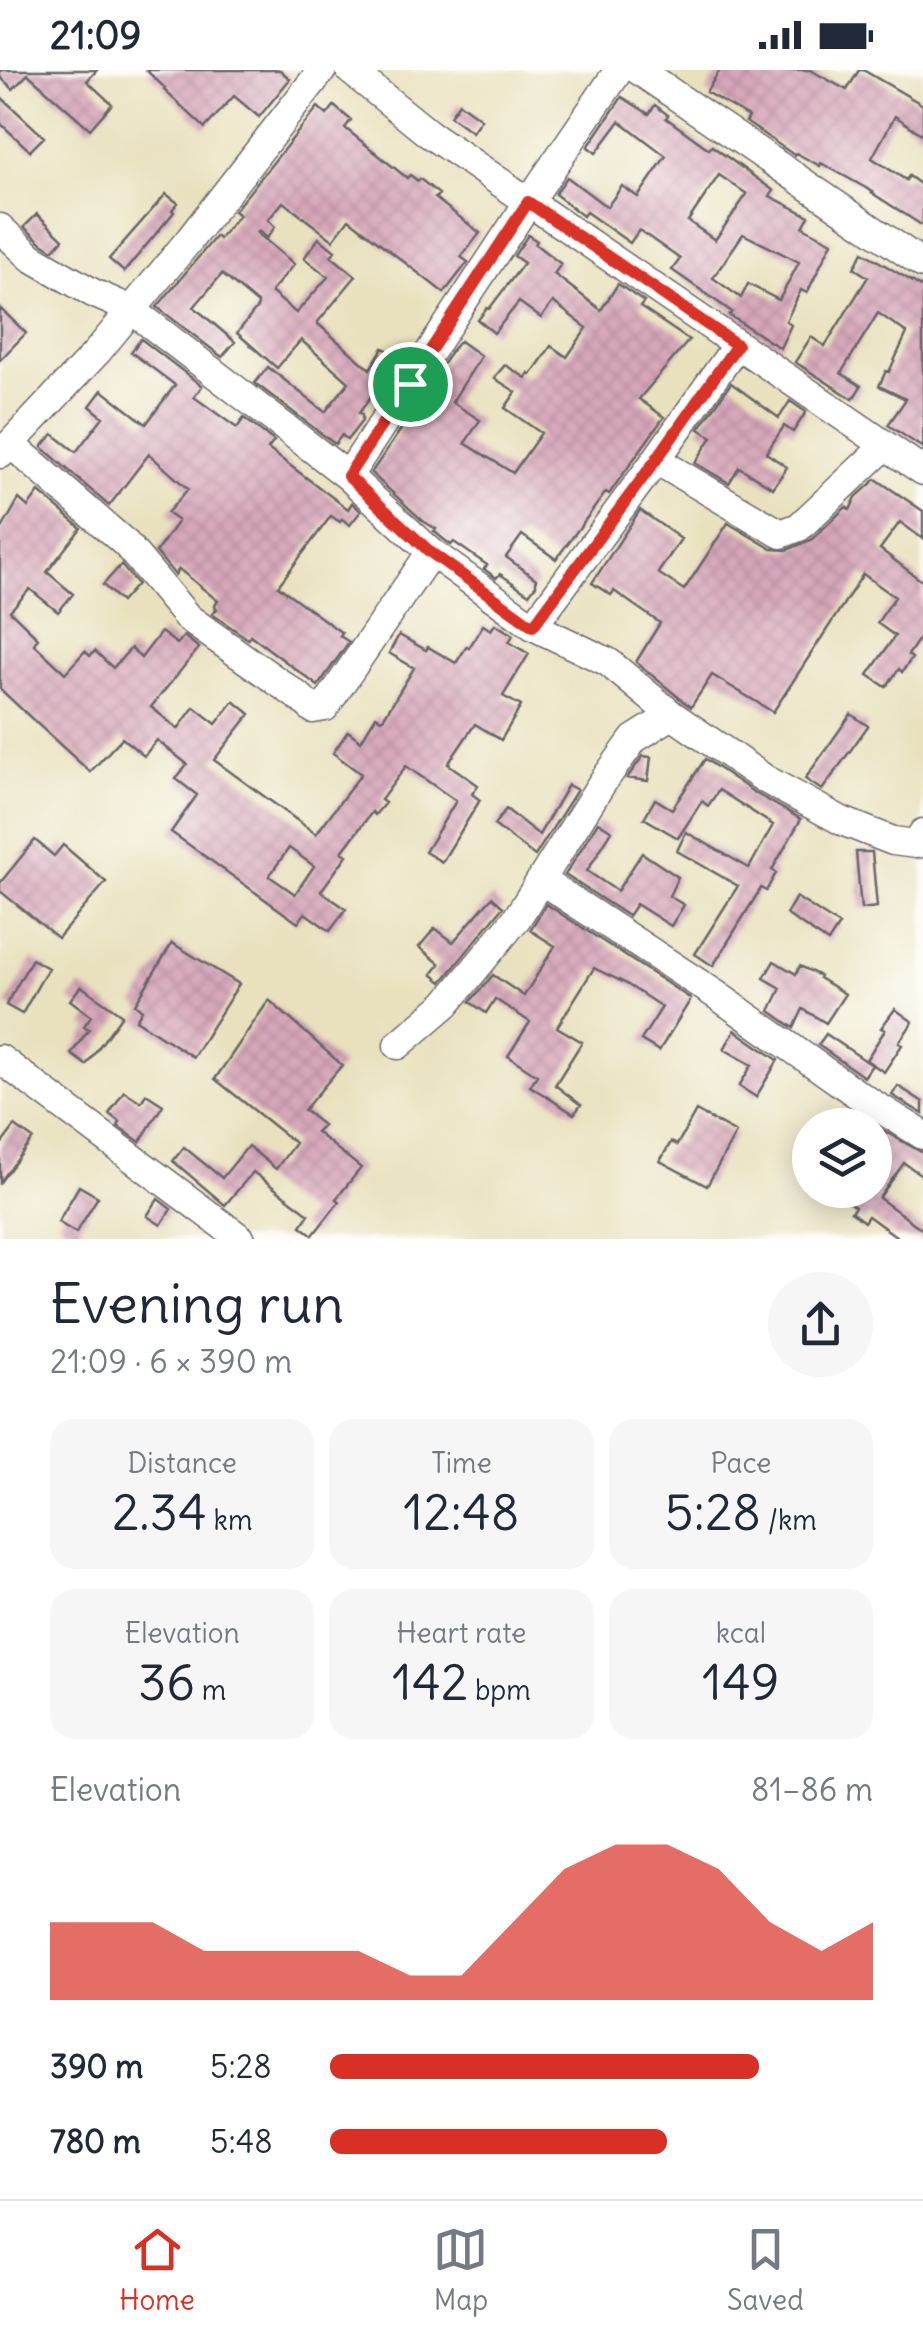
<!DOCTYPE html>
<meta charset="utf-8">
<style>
:root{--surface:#fff;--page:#f6f6f7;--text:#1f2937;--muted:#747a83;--line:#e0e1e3;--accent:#d93025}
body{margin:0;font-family:Delius,sans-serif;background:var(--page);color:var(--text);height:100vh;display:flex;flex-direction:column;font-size:38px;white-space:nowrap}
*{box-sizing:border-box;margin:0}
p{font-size:32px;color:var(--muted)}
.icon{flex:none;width:55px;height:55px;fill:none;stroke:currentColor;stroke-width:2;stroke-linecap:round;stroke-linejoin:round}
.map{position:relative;height:1169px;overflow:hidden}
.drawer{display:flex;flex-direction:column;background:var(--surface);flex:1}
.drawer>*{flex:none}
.buttons{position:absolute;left:792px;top:1038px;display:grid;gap:20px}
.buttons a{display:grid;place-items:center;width:100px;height:100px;border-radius:50%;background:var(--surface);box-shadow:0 5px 25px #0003;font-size:50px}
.pin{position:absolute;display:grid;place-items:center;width:85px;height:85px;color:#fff;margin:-42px;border:5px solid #fff;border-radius:50%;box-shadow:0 2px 10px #0007}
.round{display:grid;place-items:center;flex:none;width:105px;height:105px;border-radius:52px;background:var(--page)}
.headline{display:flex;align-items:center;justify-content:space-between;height:170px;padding:0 50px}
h1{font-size:55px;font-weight:600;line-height:75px}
.metrics{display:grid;grid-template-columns:repeat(3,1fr);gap:15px;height:170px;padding:10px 50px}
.metrics div{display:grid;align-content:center;border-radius:25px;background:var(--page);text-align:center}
.metrics b{font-size:50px;font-weight:600}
.metrics small{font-size:28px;font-weight:400}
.metrics p{font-size:28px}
.chart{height:280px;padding:20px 50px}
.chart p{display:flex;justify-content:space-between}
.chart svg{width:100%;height:180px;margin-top:10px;fill:var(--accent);opacity:.7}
ul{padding:0 50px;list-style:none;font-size:32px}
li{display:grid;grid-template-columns:160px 120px 1fr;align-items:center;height:75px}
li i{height:25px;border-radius:12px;background:var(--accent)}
.status{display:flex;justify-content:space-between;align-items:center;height:70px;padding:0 50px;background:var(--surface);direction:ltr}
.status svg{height:28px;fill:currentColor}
.dock{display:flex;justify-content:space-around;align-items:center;height:140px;border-top:2px solid var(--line);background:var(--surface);font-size:28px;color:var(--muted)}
.dock a{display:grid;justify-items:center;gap:5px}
.dock .current{color:var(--accent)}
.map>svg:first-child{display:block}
.building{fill:url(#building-cross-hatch);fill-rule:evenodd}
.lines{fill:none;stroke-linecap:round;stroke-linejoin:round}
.minor-casing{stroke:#686569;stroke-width:31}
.minor{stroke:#fff;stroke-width:28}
.route-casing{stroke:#fff;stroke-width:20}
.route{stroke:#d93025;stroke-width:12}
</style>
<div class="status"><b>21:09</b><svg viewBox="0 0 49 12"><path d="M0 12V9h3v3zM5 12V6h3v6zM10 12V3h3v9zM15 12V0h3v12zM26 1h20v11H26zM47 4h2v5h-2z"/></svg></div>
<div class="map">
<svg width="923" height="1169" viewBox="0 0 923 1169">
<defs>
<pattern id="building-cross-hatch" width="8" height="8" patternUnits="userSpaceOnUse" patternTransform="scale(2.5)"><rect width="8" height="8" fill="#d7a7ba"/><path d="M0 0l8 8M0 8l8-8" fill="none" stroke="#b88fa1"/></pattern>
</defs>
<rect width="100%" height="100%" fill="#fdfcf7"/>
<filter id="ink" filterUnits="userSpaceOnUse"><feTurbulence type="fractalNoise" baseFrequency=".01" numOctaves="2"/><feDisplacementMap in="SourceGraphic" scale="20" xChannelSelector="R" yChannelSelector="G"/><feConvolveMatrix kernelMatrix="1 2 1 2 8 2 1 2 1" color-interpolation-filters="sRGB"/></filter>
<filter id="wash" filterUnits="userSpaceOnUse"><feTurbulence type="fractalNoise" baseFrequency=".0048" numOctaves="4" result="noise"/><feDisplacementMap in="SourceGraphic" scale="40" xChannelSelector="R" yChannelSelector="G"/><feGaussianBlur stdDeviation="2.25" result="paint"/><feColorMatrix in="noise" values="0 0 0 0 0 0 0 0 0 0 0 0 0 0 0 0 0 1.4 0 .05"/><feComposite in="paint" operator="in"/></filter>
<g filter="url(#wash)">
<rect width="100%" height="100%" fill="#e9e1be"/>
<g id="blocks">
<path class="building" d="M0 0H97L87 11 112 34 90 59 28 4 13 19 0 7Z
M146 0H280L290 9 259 47 234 26 205 58 164 20 165 18Z
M720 0H810L847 20 859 0H863L923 35V65L895 46 872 88 906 110 909 106 923 116V156L872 123 873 122 821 93 820 96 796 83 794 85 746 52 749 47 706 22Z
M0 26 44 67 30 81 0 53Z
M622 27 649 44 655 35 668 45 666 48 709 79 712 76 774 121 770 126 809 146 803 157 832 172 807 223 801 220 786 251 791 255 780 278 729 245 732 242 672 200 680 189 639 160 630 173 586 142 583 146 555 124 567 107 607 137 622 116 638 127 666 86 620 51 596 83 588 77ZM719 105 747 124 715 170 688 151ZM743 164 799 192 779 230 748 214 741 228 713 208Z
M459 33 481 49 472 62 450 46Z
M334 36 351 50 345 58 407 108 410 105 418 111 420 109 439 124 435 128 480 163 461 187 468 192 444 223 349 149 333 170 283 132 268 150 275 157 267 168 259 161 257 163 294 194 271 222 296 243 328 207 304 188 319 168 335 181 331 186 356 206 317 253 370 299 383 278 400 287 359 343 362 345V351L347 370 342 365 335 374 255 313 268 297 325 342 349 312 301 270 277 298 237 263 257 238 258 234 222 204 194 237 235 272 222 287 157 237 216 166 219 169 239 145 234 141 318 37 327 45Z
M166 124 178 133 172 140 174 142 124 202 109 189Z
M37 144 63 169 53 180 42 173 24 157Z
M528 165 537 171 535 174 561 194 554 204 601 240 618 214 644 232 640 237 689 270 639 329 664 347 609 424 606 422 556 489 522 465 506 487 536 509V515L529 524 500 504 496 508 484 499 487 495 454 472 451 475 442 468 434 461 436 459 423 451 371 403 415 339 451 281 460 271 481 286 452 332 480 350 465 373 513 403 541 363 505 338 516 322 494 308 505 295 526 308 529 303 531 305 551 276 567 287 587 258 553 232 541 248 519 232 494 263 478 250 487 238 489 239 524 193 514 186Z
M863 182 923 218V378L888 355 906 329 879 316 886 301 889 302 907 263 878 243 841 303 861 316 853 329 795 292 811 267 825 276 868 207 854 198Z
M0 238 26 263 0 290Z
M141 269 202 316 194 327 237 358 244 348 274 371 268 379 348 439 352 433 361 441 350 455 342 449 340 452 331 446 278 516 342 563 340 566 349 572 318 616 250 565 248 569 212 544 217 539 214 536 218 531 179 499 175 505 156 482 178 451 167 443 188 419 149 384 109 436 42 377 53 364 76 382 103 347 90 336 102 320 146 354 175 315 131 282Z
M731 313 779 348 790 331 806 342 793 362 784 356 766 383 787 397 773 418 739 397 729 413 695 393 712 367 699 359Z
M876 409 923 441V469L900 452 880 479 923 512V563L908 585 912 588 902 602 899 599 886 617 868 605 895 566 877 553 895 527 863 504 773 642 712 605 691 637 683 631 636 592 660 553 614 521 611 525 592 513 640 440 681 469 658 503 684 520 728 453 772 479 787 480 811 470 846 437 850 440 856 427Z
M39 422 81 458 47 502 73 524 58 542 30 519 10 541 38 568 34 574 65 603 85 581 90 586 95 581 113 598 131 578 141 588 161 562 177 574 184 566 199 578 151 637 178 659 194 637 216 654 234 631 250 644 214 690 316 764 361 704 333 683 348 661 361 671 376 646 381 649 384 647 414 598 389 583 399 565 426 580 428 577 456 593 467 576 469 578 483 555 491 560 495 554 513 565 509 572 529 584 503 626 521 636 501 670 475 654 448 694 478 715 472 724 480 730 442 792 425 782 456 731 406 696 381 730 385 733 375 745 372 742 342 782 347 785 321 821 346 839 330 861 305 843 298 853 171 762 197 725 176 709 187 694 157 670 144 686 122 668 90 702 30 647 0 619V462L19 429 28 437ZM289 778 314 796 295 824 269 806Z
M121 495 137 514 121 532 103 515Z
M851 644 868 656 822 720 805 709Z
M643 686 651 687 648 711 627 708Z
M705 689 755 723 801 749 772 800 776 803 766 821 761 818 713 896 695 884 738 816 677 781 686 762 749 798 773 755 719 720 708 736 702 731 678 768 644 748 655 729 672 739Z
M568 715 577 720 535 786 494 755 506 739 539 765Z
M598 752 612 761 587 801 617 821 642 783 678 807 669 826 684 835 671 856 636 834 628 846 565 805Z
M35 770 54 786 63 775 106 812 58 868 0 821V813Z
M856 782H872L877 837 861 839Z
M492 827 503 837 442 912 432 904 440 894 419 877 435 858 453 872Z
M796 827 839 855 828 872 786 844Z
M546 834 691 929 659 981 641 970 662 937 625 913 594 898 557 957 582 972 555 1015 581 1035 574 1044 530 1016 537 1005 508 986 530 952 495 929 486 943 470 932 493 905 524 926 555 876 530 860Z
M172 873 239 914 193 987 136 950 142 940 135 934Z
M32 889 48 898 22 944 6 935Z
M774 891 796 904 800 896 820 906 819 908 845 924 826 953 803 939 794 958 770 941 781 918 764 908Z
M81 916 122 945 86 995 71 984 89 959 84 956 91 946 70 930Z
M269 930 342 995 304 1040 323 1055 316 1062 361 1098 336 1129 339 1132 313 1165 301 1156 309 1144 253 1102 225 1135 173 1091 184 1077 222 1108 248 1076 276 1099 295 1073 215 1009Z
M895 939 913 952 899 972 902 975 884 1002 866 990 885 960 881 958Z
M735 960 778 990 756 1027 739 1016 752 995 724 979Z
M826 964 872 995 864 1007 818 975Z
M898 1016 923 1032V1044L892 1025Z
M124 1021 141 1032 146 1024 163 1035 140 1072 118 1056 120 1052 109 1044Z
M696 1041 736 1063 707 1116 660 1091 671 1072 677 1075Z
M15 1056 33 1069 0 1112V1076Z
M875 1056 923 1083V1106L904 1093 879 1128 923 1160V1169H900L868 1146 864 1152 851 1142 855 1137 832 1120H875Z
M79 1116 98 1127 76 1163 58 1152Z
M158 1129 171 1139 161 1155 147 1146Z"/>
</g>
</g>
<g filter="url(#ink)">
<use href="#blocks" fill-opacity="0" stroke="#686569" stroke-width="2.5"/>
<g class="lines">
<defs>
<path id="minor" d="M350 0 428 63 923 401
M638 0 923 194
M0 158 31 187 93 223 132 240 348 406 528 133 619 0
M11 374 126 474 188 548 302 629 313 639 325 637 431 482
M1 384 97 282 190 169 322 0
M656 390 781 464 799 457 885 376
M348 406 431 482 533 556 608 592 672 645 765 709 842 751 893 771 916 774 923 763
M533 556 656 390 737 275
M541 810 718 926 857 1024 923 1065
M398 975 446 934 517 848 602 713 634 669 672 645
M0 989 241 1169"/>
</defs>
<use href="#minor" class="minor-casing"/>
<use href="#minor" class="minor"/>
</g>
</g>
<g class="lines" filter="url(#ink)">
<defs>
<path id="route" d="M528 132 737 275 656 390 533 556 430 482 348 406Z"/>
</defs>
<use href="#route" class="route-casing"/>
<use href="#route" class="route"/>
</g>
</svg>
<div class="buttons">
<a><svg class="icon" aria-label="layers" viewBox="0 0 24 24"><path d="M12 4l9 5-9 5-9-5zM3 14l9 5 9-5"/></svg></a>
</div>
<div class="pin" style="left:410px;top:314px;background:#1e9e55"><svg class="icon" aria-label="arrive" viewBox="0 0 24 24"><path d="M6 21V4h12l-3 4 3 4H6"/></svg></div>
</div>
<section class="drawer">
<div class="headline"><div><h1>Evening run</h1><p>21:09 · 6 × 390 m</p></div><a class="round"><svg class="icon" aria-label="share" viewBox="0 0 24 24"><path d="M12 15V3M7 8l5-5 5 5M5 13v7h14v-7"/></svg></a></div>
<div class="metrics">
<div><p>Distance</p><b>2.34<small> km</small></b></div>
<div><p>Time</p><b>12:48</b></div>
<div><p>Pace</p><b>5:28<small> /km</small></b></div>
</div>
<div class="metrics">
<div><p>Elevation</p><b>36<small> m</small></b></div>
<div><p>Heart rate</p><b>142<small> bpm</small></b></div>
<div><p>kcal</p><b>149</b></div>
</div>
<div class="chart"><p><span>Elevation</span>81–86 m</p>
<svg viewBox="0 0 160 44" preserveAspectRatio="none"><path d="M0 44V25L10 25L20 25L30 32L40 32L50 32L60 32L70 38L80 38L90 25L100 12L110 6L120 6L130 12L140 25L150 32L160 25V44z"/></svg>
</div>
<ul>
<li><b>390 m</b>5:28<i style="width:79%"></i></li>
<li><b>780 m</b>5:48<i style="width:62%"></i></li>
</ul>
</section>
<nav class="dock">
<a class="current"><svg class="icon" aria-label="home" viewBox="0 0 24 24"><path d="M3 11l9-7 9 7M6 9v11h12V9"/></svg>Home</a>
<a><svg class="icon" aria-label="map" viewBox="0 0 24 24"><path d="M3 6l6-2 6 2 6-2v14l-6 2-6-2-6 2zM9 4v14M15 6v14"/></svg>Map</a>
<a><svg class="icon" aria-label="saved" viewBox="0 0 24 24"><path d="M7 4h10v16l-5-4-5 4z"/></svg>Saved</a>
</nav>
